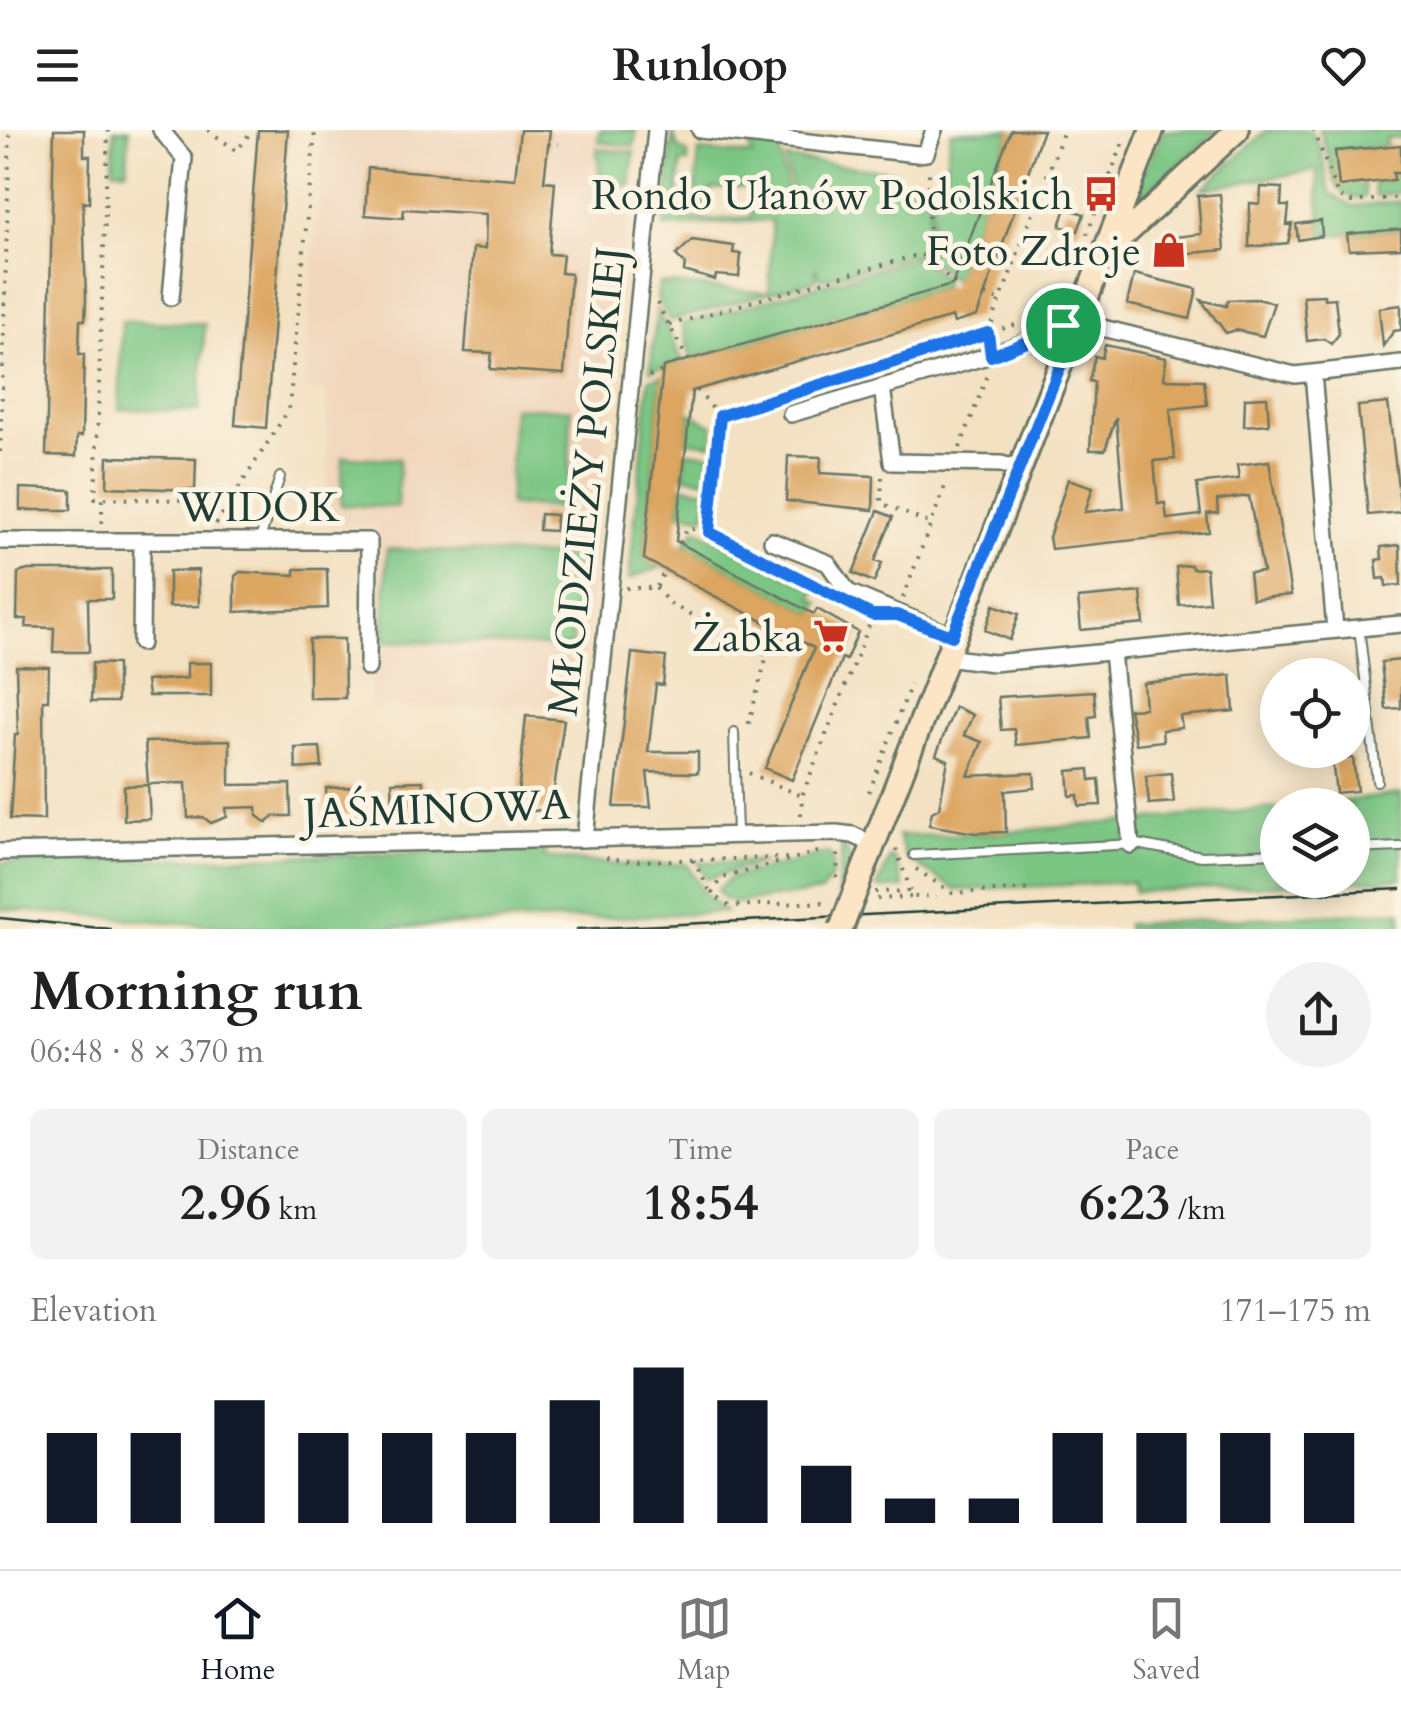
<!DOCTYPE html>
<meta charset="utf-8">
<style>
:root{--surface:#fff;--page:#f2f2f2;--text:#222;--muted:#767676;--line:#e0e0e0;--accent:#111827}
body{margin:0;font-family:Cardo,serif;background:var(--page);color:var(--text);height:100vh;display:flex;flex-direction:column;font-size:38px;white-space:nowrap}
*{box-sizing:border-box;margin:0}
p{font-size:32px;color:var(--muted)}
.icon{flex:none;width:55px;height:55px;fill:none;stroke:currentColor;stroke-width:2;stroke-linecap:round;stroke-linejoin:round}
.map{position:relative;height:799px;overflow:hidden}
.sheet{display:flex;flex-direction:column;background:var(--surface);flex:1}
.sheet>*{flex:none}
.tools{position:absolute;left:1260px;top:528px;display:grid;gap:20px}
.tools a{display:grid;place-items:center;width:110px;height:110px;border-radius:50%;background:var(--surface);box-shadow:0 5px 25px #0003;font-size:50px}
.pin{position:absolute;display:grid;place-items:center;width:85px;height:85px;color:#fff;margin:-42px;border:5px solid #fff;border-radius:50%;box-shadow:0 2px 10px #0007}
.round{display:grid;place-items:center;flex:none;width:105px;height:105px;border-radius:52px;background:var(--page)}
.headline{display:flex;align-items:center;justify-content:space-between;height:170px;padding:0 30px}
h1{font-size:55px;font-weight:800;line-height:75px}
.metrics{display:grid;grid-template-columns:repeat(3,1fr);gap:15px;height:170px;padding:10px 30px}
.metrics div{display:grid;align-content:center;border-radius:15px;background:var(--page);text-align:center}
.metrics b{font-size:50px;font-weight:800}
.metrics small{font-size:28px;font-weight:400}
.metrics p{font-size:28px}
.chart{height:280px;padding:20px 30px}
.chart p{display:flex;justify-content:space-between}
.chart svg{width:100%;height:180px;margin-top:10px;stroke:var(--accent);stroke-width:6}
header{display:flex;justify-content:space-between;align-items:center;height:130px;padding:0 30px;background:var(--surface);font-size:45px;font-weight:800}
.tab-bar{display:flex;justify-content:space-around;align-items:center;height:140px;border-top:2px solid var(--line);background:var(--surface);font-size:28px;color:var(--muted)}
.tab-bar a{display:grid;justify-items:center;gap:5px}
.tab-bar .on{color:var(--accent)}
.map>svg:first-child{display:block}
.built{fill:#f0d6bc}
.green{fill:#7cc684;stroke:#4e825c;stroke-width:2.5}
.building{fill:#dca560}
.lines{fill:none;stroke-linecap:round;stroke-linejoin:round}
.lane-casing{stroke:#697666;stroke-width:12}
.street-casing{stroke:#697666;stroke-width:20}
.secondary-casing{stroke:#697666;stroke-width:28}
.path{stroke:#697666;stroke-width:4;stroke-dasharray:2.5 8;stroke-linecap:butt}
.lane{stroke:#fff;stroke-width:8}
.street{stroke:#fff;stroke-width:15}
.secondary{stroke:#fce5c4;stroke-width:22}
.tram{stroke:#1f3d34;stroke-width:2.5}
.secondary-bridge-casing{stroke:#697666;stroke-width:28;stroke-linecap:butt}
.secondary-bridge{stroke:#fce5c4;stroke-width:22}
.route-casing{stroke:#fff;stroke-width:20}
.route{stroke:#1a73e8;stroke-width:12}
.labels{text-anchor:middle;stroke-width:10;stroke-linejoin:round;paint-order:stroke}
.poi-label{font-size:42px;fill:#1f3d34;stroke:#fcf5e5;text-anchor:end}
.street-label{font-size:42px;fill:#1f3d34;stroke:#fcf5e5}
</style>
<header><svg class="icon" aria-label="menu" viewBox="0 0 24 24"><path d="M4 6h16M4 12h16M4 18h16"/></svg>Runloop<svg class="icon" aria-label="heart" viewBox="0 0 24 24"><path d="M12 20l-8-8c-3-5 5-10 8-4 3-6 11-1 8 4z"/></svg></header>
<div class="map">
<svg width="1401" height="799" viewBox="0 0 1401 799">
<rect width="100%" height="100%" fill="#fcf5e5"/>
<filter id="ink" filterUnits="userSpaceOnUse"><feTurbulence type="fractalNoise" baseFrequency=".01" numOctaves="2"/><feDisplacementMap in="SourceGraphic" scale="20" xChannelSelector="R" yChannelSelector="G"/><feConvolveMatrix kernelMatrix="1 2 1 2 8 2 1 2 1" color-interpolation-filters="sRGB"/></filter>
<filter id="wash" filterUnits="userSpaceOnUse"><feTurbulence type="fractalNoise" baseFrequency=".0048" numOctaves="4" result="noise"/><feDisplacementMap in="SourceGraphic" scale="40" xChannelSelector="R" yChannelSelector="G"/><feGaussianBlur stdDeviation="2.25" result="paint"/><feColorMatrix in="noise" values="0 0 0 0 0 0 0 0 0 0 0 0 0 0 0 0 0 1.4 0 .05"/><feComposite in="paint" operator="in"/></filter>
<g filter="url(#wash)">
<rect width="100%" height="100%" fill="#f3e1c2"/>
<path class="built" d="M323 0H636L579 575 371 577 377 395 327 394V262L305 260Z"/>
<path class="green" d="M114 0H129L127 40 113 39Z
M600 0H636L634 16 598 12Z
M1011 0 954 150 929 129 933 60H942L951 2Z
M1164 0H1218L1133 77 1126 75Z
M1267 0H1310L1320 17 1330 63 1352 76 1401 71V99L1322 106 1317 40 1202 59Z
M1318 0H1401V8L1386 9 1387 16 1336 21 1364 53 1365 67C1324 73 1336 25 1318 0Z
M673 2 678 18 688 24V33H681L676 85 708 90 751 87 754 57 711 59 705 77 694 73 699 21 753 25 748 11 779 16 788 62 792 61 786 29 895 41 894 55 930 60 926 126 921 122 821 149 815 137 816 150 670 191 657 168 659 153 769 163 772 90 664 97Z
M597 19 634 22 630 56 609 54 600 48Z
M1393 43H1401V63L1375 66 1373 52 1393 50Z
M919 127 944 149 943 157 691 229 682 194Z
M657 179 683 231 650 241Z
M122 191 205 194 199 281 119 279Z
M662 245 644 428 661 437 629 449 649 250Z
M513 277 571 279 568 378 509 375Z
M690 283 714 296 712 314 687 311Z
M686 321 711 324 708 350 684 346Z
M343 327 399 329 397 377 341 375Z
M682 356 707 360 705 386 680 383Z
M696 399 816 460 812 468 820 472 814 484 684 415Z
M387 419 576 427 572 517 384 511Z
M1401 664V749L1134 762 1133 752 956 760 906 728 898 706 980 704 1277 678 1278 750H1352V675H1309Z
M842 714 852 730 838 767Z
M545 720V728L625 735 687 734 705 765 725 782 366 799H260L0 779V733Z
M827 723 833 728 832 746 821 762 734 773 723 769 717 760 730 748Z
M890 727 894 728 904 758H877Z
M698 732H765L706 749Z
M1401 781V799H1127V794Z"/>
<g id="blocks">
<path class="building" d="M54 0H84V26H90L89 73 83 72 86 170 85 190H80L79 224H84L82 306H77L76 326 46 325Z
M258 0H288L266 298 235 295Z
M520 0H550L544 51 555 52 549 124 563 125 561 143 571 144 564 244 490 239 492 223 465 222 473 118 485 119 486 84 404 79 403 88 365 85 368 38 515 49Z
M1011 0H1043L977 186 954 193 952 187 692 261 676 411 814 484 817 479 858 502 846 530 842 528 792 650 765 638 814 518 644 429 663 237 952 155Z
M1401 15V43H1393L1394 50 1339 56 1335 21Z
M1261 57 1282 58 1281 76H1289L1287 95 1292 94 1288 113 1249 117 1250 73 1260 74Z
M1220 64 1225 120 1168 125 1166 108 1201 104 1198 66Z
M1066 78 1084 84 1078 101 1060 96Z
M1321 91 1322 106 1298 110 1296 94Z
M1401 99V118L1349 120 1347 104Z
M692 110 734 116 733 123 741 124 739 147 716 145 715 150 684 141 685 134 676 125Z
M1134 144 1197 159 1190 189 1127 174Z
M1324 165V169L1335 168 1339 204 1331 214 1324 209 1307 211 1303 166Z
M1257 169 1274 173 1263 206 1236 200 1226 203 1201 170 1226 176 1228 170Z
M1401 175V200L1394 201 1383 216 1379 178Z
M1105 215 1166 228 1164 249 1204 250 1207 275 1170 279 1175 329 1154 331 1158 374 1165 373 1167 389 1201 385 1197 354 1239 349 1237 335 1269 331 1291 465 1252 469 1249 443 1263 442 1249 366 1217 370 1218 383 1207 384 1209 402 1051 419 1049 407 1068 349 1093 357 1085 382 1124 378 1116 287 1105 320H1090L1094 252 1089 251 1095 226 1102 228Z
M1267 267 1269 294 1244 296 1245 268Z
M1388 273 1401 382 1368 385 1358 276Z
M788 326 821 327 820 343 874 346 873 380 786 371Z
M108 327 196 329 195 360 107 357Z
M20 358 71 360V380H20Z
M878 381 893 387 875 431 882 433 874 452 853 443Z
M540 384 556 385 555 401 539 400Z
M1400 415 1401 455 1386 456 1385 448 1378 449 1376 430 1382 429 1381 417Z
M1191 435 1192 439 1206 438 1209 472 1179 475 1176 437Z
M295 439H327L328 478 235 482V446L240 442 295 445Z
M28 440H112V469H88L89 522H53L54 498 26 497 27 489H17L18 443Z
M198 440 199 476 169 477V441Z
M1141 462 1144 494 1081 500 1078 468Z
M994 475 1019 484 1010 510 985 500Z
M309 509H344L345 568H309Z
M632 523 666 527 663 555 656 554 648 622H698V643L647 642 651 677H614Z
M1401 530V578L1386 579 1381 532Z
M92 533 117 534V572H91Z
M187 533H211V566H148L146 551 187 548Z
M16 536 49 537 48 570H43L44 690 10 689 15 605H18Z
M1231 545 1234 581 1180 586 1182 598 1162 600 1163 611 1136 614 1129 579 1145 578 1143 553Z
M1094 561 1096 586 1089 587 1091 608 1016 615 1014 599 1001 600 998 567Z
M955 577 973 585 964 605 982 612 968 646 1034 643 1035 658 1005 661 1006 702 975 703 929 695 932 682 939 678 948 630 936 625Z
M526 586 564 590 551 679 533 681 517 675Z
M230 610V655L290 654 291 686H274L267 693 257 686V677L226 678 227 687 211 693 203 687 188 688 186 653 148 654 145 612Z
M320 617 322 637 296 639 295 618Z
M1353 628 1357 661 1336 663 1332 630Z
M1089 639 1090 650 1099 649 1101 675 1079 676 1078 665 1070 666 1068 641Z
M1171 643 1174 672 1149 674 1146 646Z
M423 651 424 680 418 687 393 683 392 652Z
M148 655 150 689 124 690V656Z
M354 657V684L327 685 326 658Z"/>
</g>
</g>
<g filter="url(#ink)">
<use href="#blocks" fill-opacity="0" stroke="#697666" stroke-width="2.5"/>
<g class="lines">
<defs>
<path id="lane" d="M259 412 280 347
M1359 497 1377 651
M734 602 737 705
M1352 719 1401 717
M914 725 1137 714 1202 726 1278 723"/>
<path id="street" d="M161 0 184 28 171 167
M700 0 917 24 926 23 934 0
M1313 243 1335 500
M882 257 892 332 1001 334 1019 339
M791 284 991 225 1078 192 1295 245 1401 233
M0 411H369L368 538
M772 411 828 433 848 462 953 506
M141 513 142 411
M1112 522 1131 715
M945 527 993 533 1401 494
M585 709 656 0
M0 722 836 703 853 705 872 714"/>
<path id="secondary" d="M1107 121 1237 0
M853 767 1152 0"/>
</defs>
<use href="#lane" class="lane-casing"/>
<use href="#street" class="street-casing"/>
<use href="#secondary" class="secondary-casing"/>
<path class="path" d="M108 0 95 368 231 371
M208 0 237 21 252 0
M1314 0 1338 66 1351 72 1401 67
M548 14H559
M1079 124 1125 8
M928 130 929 40
M985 165 999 170
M657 173 688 230
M669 195 921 124 956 154
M988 209V203L1015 195
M649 246 663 241
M697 260 719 286 988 203 1064 0
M960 318 988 243
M0 322 10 0
M882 347 881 373 931 394
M102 393V368
M216 394 289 279 315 1
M709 402 825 461
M680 413 688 398 709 402 719 287
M626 458H656L665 440
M656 458 669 473 767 525 748 596
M903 468 947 351
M749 643 802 666
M869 662 911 554
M801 685 802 666 872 488
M896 719 913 767 936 766
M818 722 722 748 712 764 729 776 827 772
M606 728 631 731 787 728
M693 730 710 761
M916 739 952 763 1034 759
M837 748 838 722
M875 762 910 761
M877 769 913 767"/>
<use href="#lane" class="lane"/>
<use href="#street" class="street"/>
<use href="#secondary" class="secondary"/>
<path class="tram" d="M0 788 110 799
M577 799 1401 759"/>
<defs>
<path id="secondary-bridge" d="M841 799 853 767"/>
</defs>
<use href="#secondary-bridge" class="secondary-bridge-casing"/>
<use href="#secondary-bridge" class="secondary-bridge"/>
</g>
</g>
<g class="lines" filter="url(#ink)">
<defs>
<path id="route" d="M1078 192 952 506 897 485H872L709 402 720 286 988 203 991 226Z"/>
</defs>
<use href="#route" class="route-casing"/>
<use href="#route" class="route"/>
</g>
<defs>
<symbol id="bus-bare" viewBox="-9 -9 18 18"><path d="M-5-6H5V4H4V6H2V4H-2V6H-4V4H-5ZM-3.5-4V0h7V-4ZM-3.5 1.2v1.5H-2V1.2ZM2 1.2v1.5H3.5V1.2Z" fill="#c8321e" stroke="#fcf5e5" stroke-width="2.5" paint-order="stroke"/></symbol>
<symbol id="shop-bare" viewBox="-9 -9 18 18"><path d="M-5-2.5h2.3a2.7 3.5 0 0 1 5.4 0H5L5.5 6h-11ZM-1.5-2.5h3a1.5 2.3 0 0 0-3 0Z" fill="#c8321e" stroke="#fcf5e5" stroke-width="2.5" paint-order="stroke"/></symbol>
<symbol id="supermarket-bare" viewBox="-9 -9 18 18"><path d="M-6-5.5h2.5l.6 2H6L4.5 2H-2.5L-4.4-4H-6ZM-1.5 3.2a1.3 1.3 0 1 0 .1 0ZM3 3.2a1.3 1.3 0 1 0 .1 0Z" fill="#c8321e" stroke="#fcf5e5" stroke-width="2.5" paint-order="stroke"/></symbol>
</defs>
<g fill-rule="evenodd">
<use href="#bus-bare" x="1076" y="39" width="50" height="50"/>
<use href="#shop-bare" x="1144" y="95" width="50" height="50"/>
<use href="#supermarket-bare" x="806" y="481" width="50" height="50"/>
</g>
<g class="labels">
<g class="poi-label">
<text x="1073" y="79">Rondo Ułanów Podolskich</text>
<text x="1141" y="135">Foto Zdroje</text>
<text x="803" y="521">Żabka</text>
</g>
<g class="street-label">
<text transform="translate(586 351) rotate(-84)" y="15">MŁODZIEŻY POLSKIEJ</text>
<text x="259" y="391">WIDOK</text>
<text transform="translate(437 678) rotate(-2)" y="15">JAŚMINOWA</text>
</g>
</g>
</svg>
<div class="tools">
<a><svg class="icon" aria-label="locate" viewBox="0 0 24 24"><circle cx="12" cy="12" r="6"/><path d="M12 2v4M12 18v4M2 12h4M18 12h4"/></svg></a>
<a><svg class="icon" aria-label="layers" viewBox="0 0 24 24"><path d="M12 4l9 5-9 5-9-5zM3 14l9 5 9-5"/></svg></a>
</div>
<div class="pin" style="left:1063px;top:195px;background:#1e9e55"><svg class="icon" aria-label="arrive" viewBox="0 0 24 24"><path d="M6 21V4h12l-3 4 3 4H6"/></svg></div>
</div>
<section class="sheet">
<div class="headline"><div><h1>Morning run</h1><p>06:48 · 8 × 370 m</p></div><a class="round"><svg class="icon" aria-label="share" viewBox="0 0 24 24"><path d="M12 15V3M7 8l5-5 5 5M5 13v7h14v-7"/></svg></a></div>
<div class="metrics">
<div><p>Distance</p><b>2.96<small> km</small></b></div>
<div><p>Time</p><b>18:54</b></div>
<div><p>Pace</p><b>6:23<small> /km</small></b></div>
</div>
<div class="chart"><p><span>Elevation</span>171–175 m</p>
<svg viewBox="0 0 160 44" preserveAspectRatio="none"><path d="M5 44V22M15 44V22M25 44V14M35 44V22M45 44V22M55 44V22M65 44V14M75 44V6M85 44V14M95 44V30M105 44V38M115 44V38M125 44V22M135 44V22M145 44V22M155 44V22"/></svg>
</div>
</section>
<nav class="tab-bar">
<a class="on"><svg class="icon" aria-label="home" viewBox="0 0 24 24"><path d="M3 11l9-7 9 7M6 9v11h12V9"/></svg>Home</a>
<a><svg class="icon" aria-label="map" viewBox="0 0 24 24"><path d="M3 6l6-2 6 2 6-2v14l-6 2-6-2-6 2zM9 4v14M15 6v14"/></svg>Map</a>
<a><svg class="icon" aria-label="saved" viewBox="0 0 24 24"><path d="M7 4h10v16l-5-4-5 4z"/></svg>Saved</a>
</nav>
